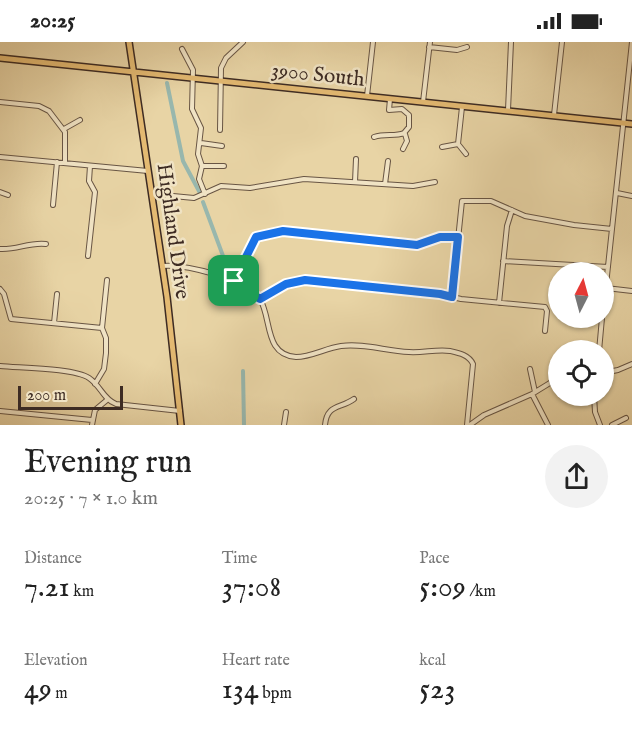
<!DOCTYPE html>
<meta charset="utf-8">
<style>
:root{--surface:#fff;--page:#f2f2f2;--text:#222;--muted:#767676}
body{margin:0;font-family:"IM FELL English",serif;background:var(--page);color:var(--text);height:100vh;display:flex;flex-direction:column;font-size:22px;white-space:nowrap}
*{box-sizing:border-box;margin:0}
p{font-size:20px;color:var(--muted)}
.icon{flex:none;width:33px;height:33px;fill:none;stroke:currentColor;stroke-width:2;stroke-linecap:round;stroke-linejoin:round}
.map{position:relative;height:383px;overflow:hidden}
.drawer{display:flex;flex-direction:column;background:var(--surface);flex:1}
.drawer>*{flex:none}
.needle{width:39px;rotate:6deg}
.buttons{position:absolute;left:548px;top:220px;display:grid;gap:12px}
.buttons a{display:grid;place-items:center;width:66px;height:66px;border-radius:50%;background:var(--surface);box-shadow:0 2px 4px #0004;font-size:30px}
.scale{position:absolute;left:18px;bottom:15px;width:105px;box-sizing:border-box;padding-left:6px;border:3px solid #3d2b23;border-top:0;font-size:16px;line-height:21px;white-space:nowrap;color:#3d2b23;-webkit-text-stroke:4px #f0e3c4;paint-order:stroke}
.pin{position:absolute;display:grid;place-items:center;width:51px;height:51px;color:#fff;margin:-26px;border-radius:12px;box-shadow:0 3px 9px #0006}
.round{display:grid;place-items:center;flex:none;width:63px;height:63px;border-radius:32px;background:var(--page)}
.summary{display:flex;align-items:center;justify-content:space-between;height:102px;padding:0 24px}
h1{font-size:33px;font-weight:600;line-height:45px}
.stats{display:grid;grid-template-columns:repeat(3,1fr);gap:9px;height:102px;padding:6px 24px}
.stats div{display:grid;align-content:center}
.stats b{font-size:30px;font-weight:600}
.stats small{font-size:16px;font-weight:400}
.stats p{font-size:16px}
.status{display:flex;justify-content:space-between;align-items:center;height:42px;padding:0 30px;background:var(--surface);direction:ltr}
.status svg{height:16px;fill:currentColor}
.map>svg:first-child{display:block}
.lines{fill:none;stroke-linecap:round;stroke-linejoin:round}
.canal{stroke:#98b7ad;stroke-width:4}
.minor-casing{stroke:#685544;stroke-width:6}
.major-casing{stroke:#3d2b23;stroke-width:8}
.minor{stroke:#f0e3c4;stroke-width:4}
.major{stroke:#e4ba72;stroke-width:5}
.route-casing{stroke:#fff;stroke-width:12}
.route{stroke:#1a73e8;stroke-width:8}
.labels{text-anchor:middle;stroke-width:5;stroke-linejoin:round;paint-order:stroke}
.street-label{font-size:21px;fill:#3d2b23;stroke:#f0e3c4}
</style>
<div class="status"><b>20:25</b><svg viewBox="0 0 49 12"><path d="M0 12V9h3v3zM5 12V6h3v6zM10 12V3h3v9zM15 12V0h3v12zM26 1h20v11H26zM47 4h2v5h-2z"/></svg></div>
<div class="map">
<svg width="632" height="383" viewBox="0 0 632 383">
<rect width="100%" height="100%" fill="#e8d4a5"/>
<filter id="stains"><feTurbulence type="fractalNoise" baseFrequency=".00333" numOctaves="4"/><feColorMatrix values="0 0 0 0 .2 0 0 0 0 .09 0 0 0 0 .02 0 0 0 .5 -.17"/></filter>
<radialGradient id="worn" r=".72"><stop offset=".6" stop-color="#630" stop-opacity="0"/><stop offset="1" stop-color="#630" stop-opacity=".3"/></radialGradient>
<g class="lines">
<path class="canal" d="M167 41 183 119 200 151
M203 160 229 230
M243 329 244 383"/>
<defs>
<path id="minor" d="M429 5 457 8 467 5
M182 7 193 28 192 67 201 86 198 112 202 124 199 137 205 152
M367 54 373 0
M390 57 389 68 402 67 409 73V85L404 91
M0 60 39 64 49 69 65 90V121
M423 60 430 0
M462 65 458 102 466 112
M508 68 511 0
M554 73 562 0
M64 87 80 78
M220 88 221 26 226 16 243 0
M374 95C385 91 395 95 404 91
M201 101 222 104
M442 105 458 102
M403 107 407 99 405 92
M0 115 148 129
M202 124H224
M355 140 356 117
M385 142 388 119
M0 150 8 153
M617 151 632 154
M152 152 194 156 221 144 250 146 304 137 413 144 435 140
M53 163 57 120
M0 207C17 208 29 200 46 202
M88 214 95 150 89 139 90 124
M503 219 608 225
M162 224C186 222 246 237 260 257 272 277 264 313 296 315 311 315 326 306 341 304 364 301 386 309 409 310 423 311 437 307 450 309 459 311 469 313 473 322L467 383
M234 239 256 195 283 189 291 190 417 203 440 195H458
M606 246 632 249
M0 247 4 252 11 277 102 286
M452 255 462 159H491L525 174 574 183 612 187
M260 257 286 242 305 238 440 252 461 257 545 265 547 269 545 289
M499 261 507 184 512 168
M603 271 632 0
M54 281 57 252
M599 309 602 276
M0 324C20 326 74 326 89 336 101 344 103 357 116 362L180 369
M530 327 535 350
M603 331 618 328 632 322
M95 342 104 327 106 311V296L102 286 107 238
M532 352 548 383
M594 354 595 370 600 383
M0 369 92 378
M92 383 95 368 107 358
M284 383 286 370
M325 383C327 362 340 367 354 357
M470 383 484 373 532 352 558 336
M612 383 626 376"/>
<path id="major" d="M129 0 167 255 181 383
M0 16 632 82"/>
</defs>
<use href="#minor" class="minor-casing"/>
<use href="#major" class="major-casing"/>
<use href="#minor" class="minor"/>
<use href="#major" class="major"/>
</g>
<g class="lines">
<defs>
<path id="route" d="M283 189 417 203 440 195H458L452 255 440 252 305 238 286 242 260 257 234 239 256 195Z"/>
</defs>
<use href="#route" class="route-casing"/>
<use href="#route" class="route"/>
</g>
<g class="labels">
<g class="street-label">
<text transform="translate(318 32) rotate(6)" y="7">3900 South</text>
<text transform="translate(174 189) rotate(82)" y="7">Highland Drive</text>
</g>
</g>
<rect width="100%" height="100%" filter="url(#stains)"/>
<rect width="100%" height="100%" fill="url(#worn)"/>
</svg>
<div class="buttons">
<a><svg class="needle" viewBox="-14 -14 28 28"><path d="M0-13l5 13h-10z" fill="#e53935"/><path d="M0 13l5-13h-10z" fill="#767676"/></svg></a>
<a><svg class="icon" aria-label="locate" viewBox="0 0 24 24"><circle cx="12" cy="12" r="6"/><path d="M12 2v4M12 18v4M2 12h4M18 12h4"/></svg></a>
</div>
<div class="scale">200 m</div>
<div class="pin" style="left:234px;top:239px;background:#1e9e55"><svg class="icon" aria-label="arrive" viewBox="0 0 24 24"><path d="M6 21V4h12l-3 4 3 4H6"/></svg></div>
</div>
<section class="drawer">
<div class="summary"><div><h1>Evening run</h1><p>20:25 · 7 × 1.0 km</p></div><a class="round"><svg class="icon" aria-label="share" viewBox="0 0 24 24"><path d="M12 15V3M7 8l5-5 5 5M5 13v7h14v-7"/></svg></a></div>
<div class="stats">
<div><p>Distance</p><b>7.21<small> km</small></b></div>
<div><p>Time</p><b>37:08</b></div>
<div><p>Pace</p><b>5:09<small> /km</small></b></div>
</div>
<div class="stats">
<div><p>Elevation</p><b>49<small> m</small></b></div>
<div><p>Heart rate</p><b>134<small> bpm</small></b></div>
<div><p>kcal</p><b>523</b></div>
</div>
</section>
